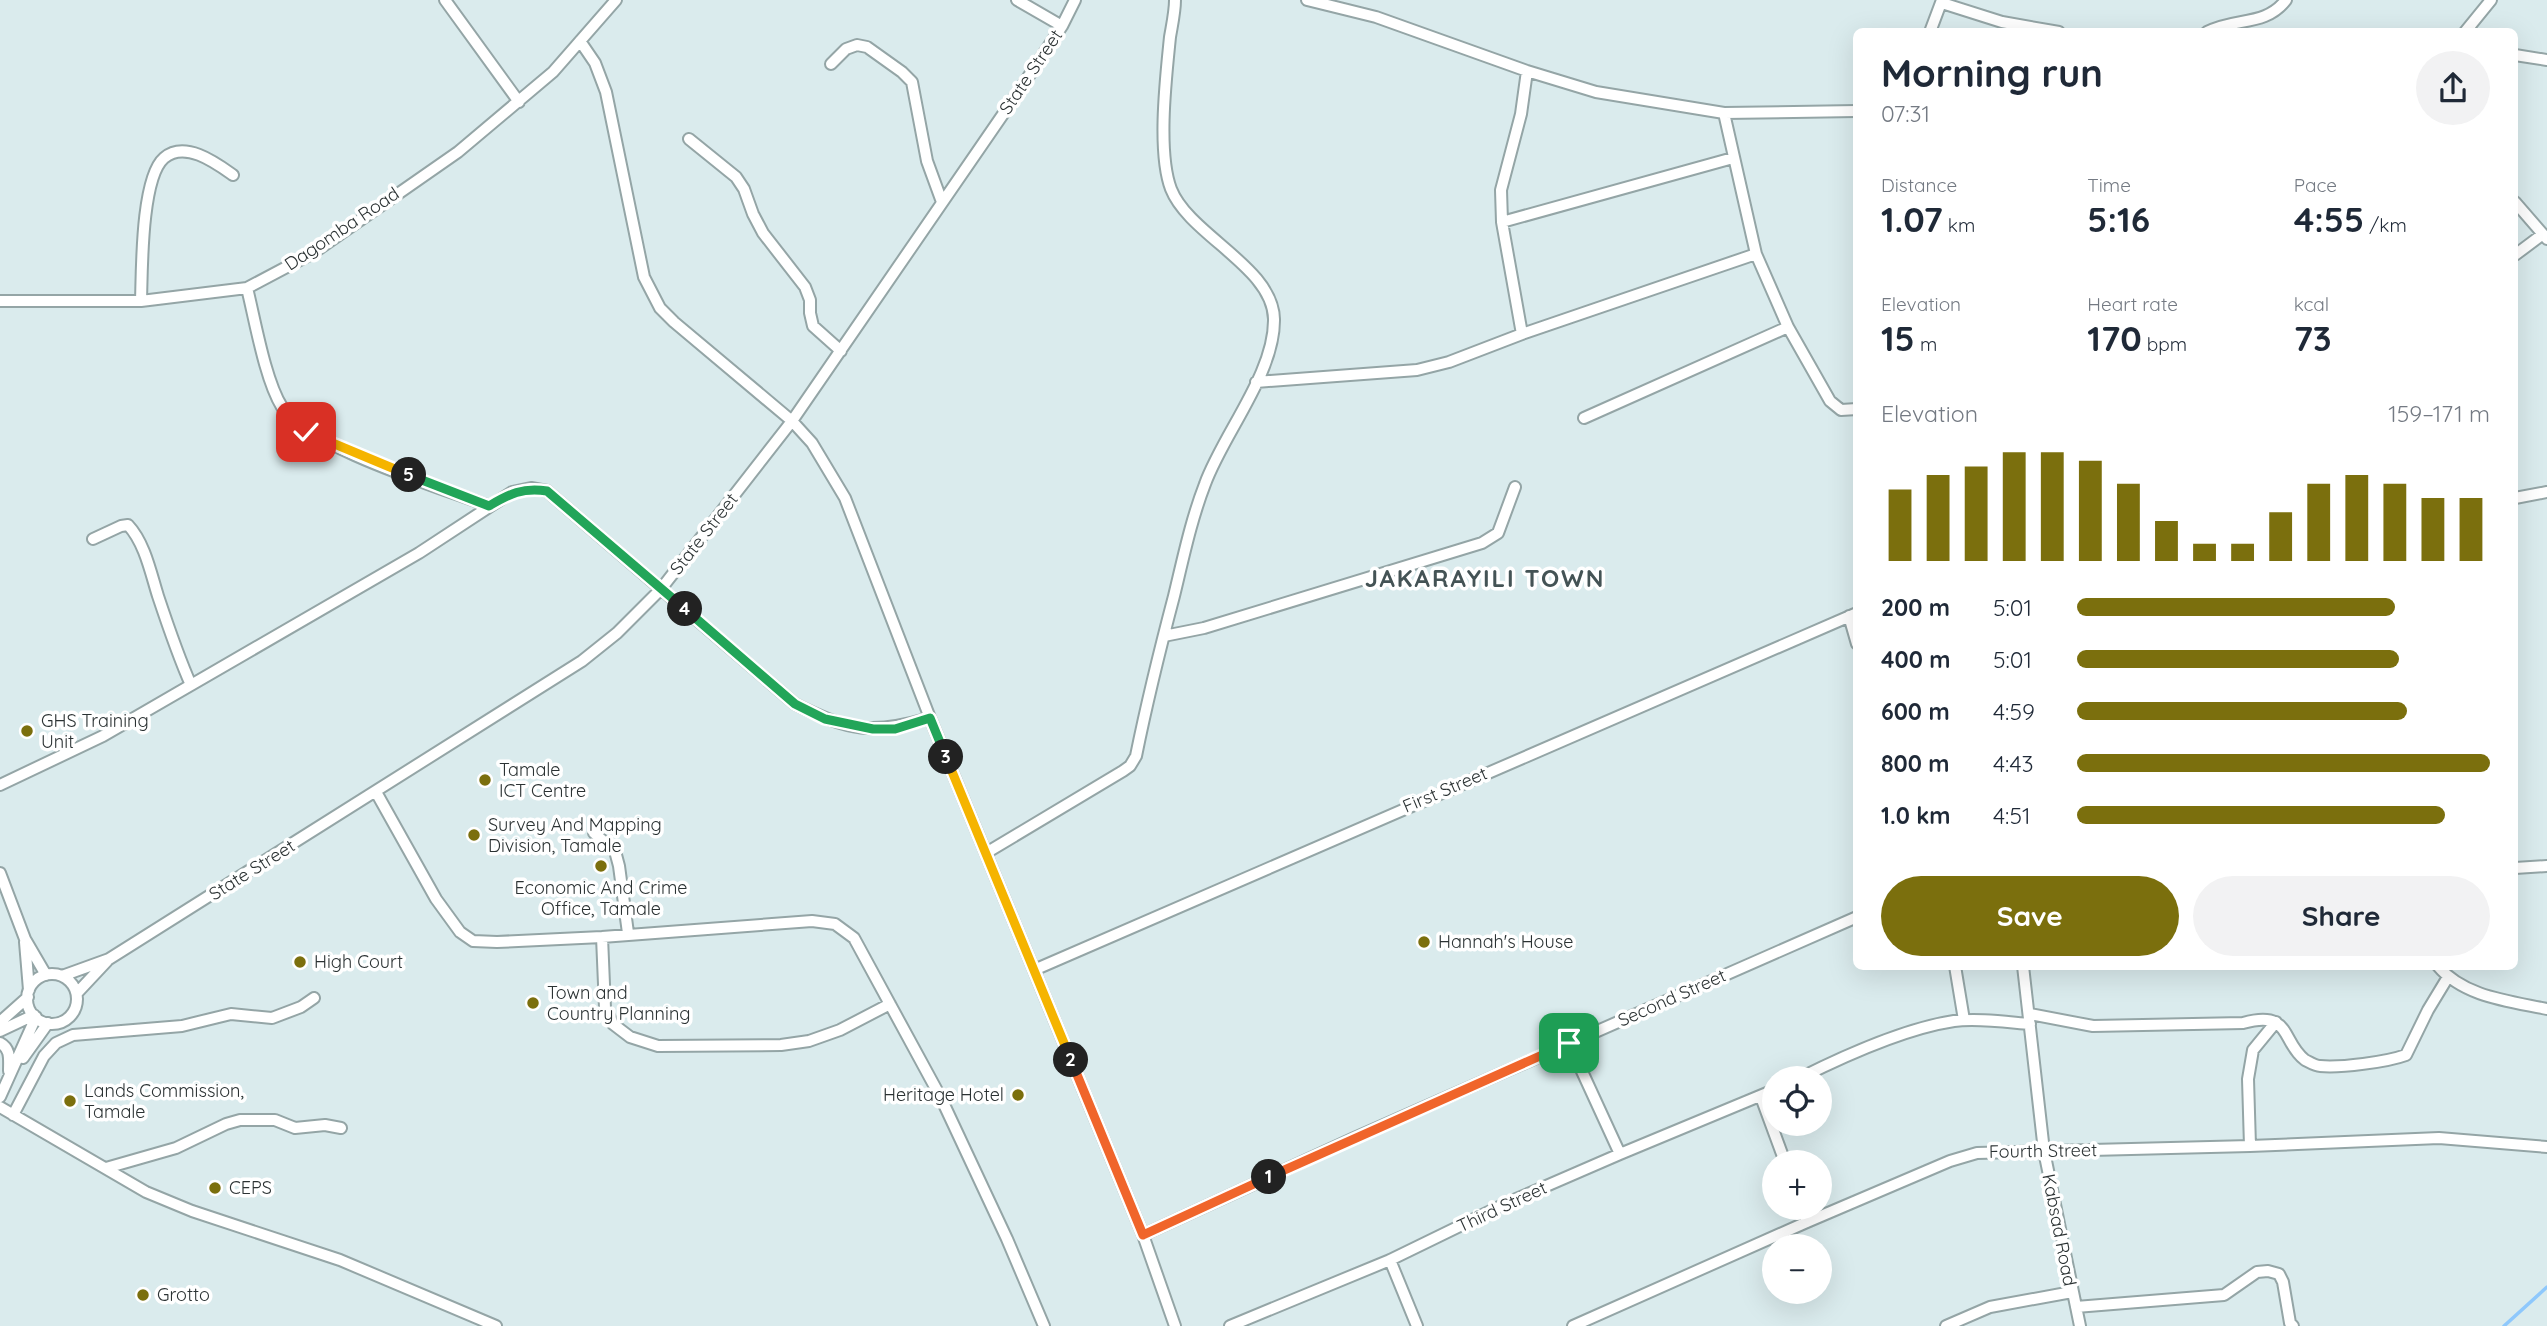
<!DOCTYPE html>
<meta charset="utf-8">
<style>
:root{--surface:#fff;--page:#f2f2f3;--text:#1f2937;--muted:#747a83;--accent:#7b6f0d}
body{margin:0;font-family:Quicksand,sans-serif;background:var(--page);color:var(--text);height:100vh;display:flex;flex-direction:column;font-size:26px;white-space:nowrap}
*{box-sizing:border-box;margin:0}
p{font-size:23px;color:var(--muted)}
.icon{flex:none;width:38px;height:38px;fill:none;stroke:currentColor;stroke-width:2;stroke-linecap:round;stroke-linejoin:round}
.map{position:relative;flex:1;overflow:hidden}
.sheet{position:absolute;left:1853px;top:28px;width:665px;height:942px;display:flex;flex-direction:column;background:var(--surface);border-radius:10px;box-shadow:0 7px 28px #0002}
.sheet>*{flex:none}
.buttons{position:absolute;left:1762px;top:1066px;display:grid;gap:14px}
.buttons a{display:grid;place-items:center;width:70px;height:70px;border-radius:50%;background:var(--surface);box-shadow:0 7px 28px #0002;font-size:35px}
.pin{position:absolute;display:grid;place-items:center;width:60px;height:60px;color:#fff;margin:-30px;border-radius:14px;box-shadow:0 4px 10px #0006}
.km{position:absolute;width:35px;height:35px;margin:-18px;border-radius:50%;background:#222;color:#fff;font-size:19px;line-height:35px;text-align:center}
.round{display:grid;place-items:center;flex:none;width:74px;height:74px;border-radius:37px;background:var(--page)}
.summary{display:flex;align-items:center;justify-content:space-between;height:119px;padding:0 28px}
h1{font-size:38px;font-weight:800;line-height:52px}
.stats{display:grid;grid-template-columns:repeat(3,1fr);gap:10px;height:119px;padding:7px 28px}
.stats div{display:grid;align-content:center}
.stats b{font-size:35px;font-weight:800}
.stats small{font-size:19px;font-weight:400}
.stats p{font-size:19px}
.chart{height:196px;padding:14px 28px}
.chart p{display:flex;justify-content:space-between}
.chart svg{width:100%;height:126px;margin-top:7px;stroke:var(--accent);stroke-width:6}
.button{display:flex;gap:14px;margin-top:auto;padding:14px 28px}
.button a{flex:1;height:80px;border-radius:42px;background:var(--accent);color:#fff;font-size:28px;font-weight:800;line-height:80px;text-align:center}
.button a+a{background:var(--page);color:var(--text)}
ul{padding:0 28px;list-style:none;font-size:23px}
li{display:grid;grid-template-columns:112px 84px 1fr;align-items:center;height:52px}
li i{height:18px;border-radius:9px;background:var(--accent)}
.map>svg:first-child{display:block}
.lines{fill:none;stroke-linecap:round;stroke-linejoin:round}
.stream{stroke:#8ec8fc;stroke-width:3.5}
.minor-casing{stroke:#94a5a6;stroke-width:14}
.minor{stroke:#fff;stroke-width:10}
.split-1-casing{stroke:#fff;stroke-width:14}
.split-2-casing{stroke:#fff;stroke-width:14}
.split-3-casing{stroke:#fff;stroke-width:14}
.split-4-casing{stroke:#fff;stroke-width:14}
.split-5-casing{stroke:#fff;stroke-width:14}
.split-6-casing{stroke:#fff;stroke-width:14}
.split-1{stroke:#f0652b;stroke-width:9}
.split-2{stroke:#f0652b;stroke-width:9}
.split-3{stroke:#f5b400;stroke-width:9}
.split-4{stroke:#22a559;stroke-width:9}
.split-5{stroke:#22a559;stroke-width:9}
.split-6{stroke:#f5b400;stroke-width:9}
.poi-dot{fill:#7b6f0d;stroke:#fff;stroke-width:2.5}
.labels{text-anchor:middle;stroke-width:7;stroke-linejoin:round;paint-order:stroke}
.street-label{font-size:18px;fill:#2b3233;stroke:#fff}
.poi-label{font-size:18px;fill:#2b3233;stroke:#fff;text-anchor:start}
.district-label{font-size:24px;font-weight:bold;letter-spacing:2px;fill:#445355;stroke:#fff}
</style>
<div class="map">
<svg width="2547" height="1326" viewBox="0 0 2547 1326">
<rect width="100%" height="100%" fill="#daebed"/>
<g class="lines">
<path class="stream" d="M2504 1326 2547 1287"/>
<defs>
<path id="minor" d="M445 0 519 102
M1017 0 1062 26
M1307 0 1376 17 1527 71 1596 92 1724 113 1857 111
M1942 3 2002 22 2059 32
M1930 32 1942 0
M2207 32C2235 17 2265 27 2286 0
M2465 32 2491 0
M580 41 595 63 606 92 644 277 660 308 674 322 792 421 812 443 845 498 930 718 1143 1235 1175 1326
M2515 55 2547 60
M831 64 846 49 857 45 867 47 902 72 912 82 927 161 942 202
M1724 113 1756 254 1788 327 1830 401 1841 410 1857 409
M689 139 736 177 744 189 753 214 763 233 805 287 810 300V313L813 326 841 351
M2515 202 2547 239
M1502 222 1733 158
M2515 255 2543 234
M247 288C255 320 265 380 282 407 307 447 442 488 489 506
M0 301H141L247 288 313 253 458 152 553 72 616 0
M141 301C142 271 141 178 164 158 185 140 216 163 233 175
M1522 334 1502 222 1501 190 1521 114 1527 71
M1256 382 1417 370 1449 362 1522 334 1756 254
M1584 418 1788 327
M2515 498 2547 492
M93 539 121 526 128 525C145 543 151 574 158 596 168 626 178 656 191 685
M1849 616 1857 644
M1164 636 1204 628 1482 543 1498 533 1515 487
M0 785 103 736 419 553 512 492 531 488 547 491 795 704C849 731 872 735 930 718
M376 792 436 899 460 932 473 941 497 942 602 937 812 921 835 924 854 938 941 1098 1007 1239 1044 1326
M594 833 615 851 619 866 628 933
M986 853 1123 771 1130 766 1136 756C1147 702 1160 649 1174 596 1183 559 1191 520 1205 484 1223 434 1275 373 1274 319 1273 267 1189 235 1171 189 1157 152 1166 77 1170 37 1172 25 1175 12 1175 0
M2515 868 2547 866
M0 873 25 939 46 975
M602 937 605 1008 613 1024 630 1037 658 1046 781 1045 809 1041 840 1030 890 1004
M25 942 29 990
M1955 966 1964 1020
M2023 966 2044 1151 2080 1326
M2438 966C2464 997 2509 1001 2547 1009
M1034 970 1857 613
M27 999a25 25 0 1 1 50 0a25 25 0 1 1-50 0Z
M62 976 109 959 582 661 617 633 661 589 792 421 1019 91 1062 26 1075 0
M77 993 107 961
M2030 1014 2093 1026 2243 1023C2292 1009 2281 1042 2305 1060 2309 1062 2315 1066 2320 1066 2340 1068 2387 1062 2406 1055L2428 1010 2448 977
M0 1022 28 997
M0 1031 34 1015
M0 1043C11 1049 9 1059 9 1071
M1569 1043 1620 1154
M23 1058 48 1023
M1800 1078C1842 1057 1907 1028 1954 1021 1978 1018 2006 1022 2030 1024
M0 1097 36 1017
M1761 1097 1785 1162
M0 1107 146 1192 192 1211 340 1260 496 1326
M13 1115 44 1056 56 1043 73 1035 182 1026 231 1014 272 1018 301 1007 314 998
M2250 1146 2248 1079 2253 1050 2276 1022
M106 1168 176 1148 226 1124 240 1120H275L295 1128 325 1125 341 1128
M1802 1208 1807 1222
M1143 1235 1354 1138 1857 917
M1390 1260 1417 1326
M2076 1307 2224 1295 2257 1272 2268 1271 2279 1274 2283 1282 2290 1323 2293 1326
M1230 1326 1390 1260 1507 1203 1620 1154 1774 1090
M1573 1326 1807 1222 1950 1161 1977 1153 2250 1146 2439 1138 2547 1147
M1946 1326 1990 1307 2072 1292"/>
</defs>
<use href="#minor" class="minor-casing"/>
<use href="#minor" class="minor"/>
</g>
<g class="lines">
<defs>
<path id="split-1" d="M1269 1177 1569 1043"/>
<path id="split-2" d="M1071 1060 1143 1235 1269 1177"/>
<path id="split-3" d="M946 757 1071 1060"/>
<path id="split-4" d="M685 609 795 704 825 719 873 729H895L930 718 946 757"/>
<path id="split-5" d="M409 475 489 506C509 494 523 487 547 491L685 609"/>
<path id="split-6" d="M306 432 409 475"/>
</defs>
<use href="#split-1" class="split-1-casing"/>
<use href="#split-2" class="split-2-casing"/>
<use href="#split-3" class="split-3-casing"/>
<use href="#split-4" class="split-4-casing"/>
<use href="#split-5" class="split-5-casing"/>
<use href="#split-6" class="split-6-casing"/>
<use href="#split-1" class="split-1"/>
<use href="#split-2" class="split-2"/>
<use href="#split-3" class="split-3"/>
<use href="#split-4" class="split-4"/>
<use href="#split-5" class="split-5"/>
<use href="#split-6" class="split-6"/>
</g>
<g class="poi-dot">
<circle cx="27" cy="731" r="7"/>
<circle cx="485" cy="780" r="7"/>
<circle cx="474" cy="835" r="7"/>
<circle cx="601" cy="866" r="7"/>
<circle cx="1424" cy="942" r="7"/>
<circle cx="300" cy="962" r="7"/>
<circle cx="533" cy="1003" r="7"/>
<circle cx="1018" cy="1095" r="7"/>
<circle cx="70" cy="1101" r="7"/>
<circle cx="215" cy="1188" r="7"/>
<circle cx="143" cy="1295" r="7"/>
</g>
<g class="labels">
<g class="street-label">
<text transform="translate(1031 72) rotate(-56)" y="6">State Street</text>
<text transform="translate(342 229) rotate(-34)" y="6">Dagomba Road</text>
<text transform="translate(704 534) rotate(-52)" y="6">State Street</text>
<text transform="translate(1445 790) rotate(-23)" y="6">First Street</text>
<text transform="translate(252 870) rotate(-32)" y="6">State Street</text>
<text transform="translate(1672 998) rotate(-24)" y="6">Second Street</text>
<text transform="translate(2043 1151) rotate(-1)" y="6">Fourth Street</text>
<text transform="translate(1502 1207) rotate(-25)" y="6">Third Street</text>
<text transform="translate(2059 1230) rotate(79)" y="6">Kabsad Road</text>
</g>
<g class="poi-label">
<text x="41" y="727">GHS Training<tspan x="41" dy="21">Unit</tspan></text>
<text x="499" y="776">Tamale<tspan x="499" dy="21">ICT Centre</tspan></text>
<text x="488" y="831">Survey And Mapping<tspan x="488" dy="21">Division, Tamale</tspan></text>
<text x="601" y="894" text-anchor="middle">Economic And Crime<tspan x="601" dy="21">Office, Tamale</tspan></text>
<text x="1438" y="948">Hannah's House</text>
<text x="314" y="968">High Court</text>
<text x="547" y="999">Town and<tspan x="547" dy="21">Country Planning</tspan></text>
<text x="84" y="1097">Lands Commission,<tspan x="84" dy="21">Tamale</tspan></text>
<text x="1004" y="1101" text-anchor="end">Heritage Hotel</text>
<text x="229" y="1194">CEPS</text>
<text x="157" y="1301">Grotto</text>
</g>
<g class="district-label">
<text x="1485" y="587">JAKARAYILI TOWN</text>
</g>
</g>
</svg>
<div class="buttons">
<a><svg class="icon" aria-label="locate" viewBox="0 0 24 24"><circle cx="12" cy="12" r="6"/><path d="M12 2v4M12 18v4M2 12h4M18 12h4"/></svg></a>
<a>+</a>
<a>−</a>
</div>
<div class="pin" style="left:1569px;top:1043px;background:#1e9e55"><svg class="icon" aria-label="arrive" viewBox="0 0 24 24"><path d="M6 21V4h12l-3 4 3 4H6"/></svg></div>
<div class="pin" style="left:306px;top:432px;background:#d93025"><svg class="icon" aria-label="check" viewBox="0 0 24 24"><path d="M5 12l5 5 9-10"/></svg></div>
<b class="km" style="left:1269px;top:1177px">1</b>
<b class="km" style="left:1071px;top:1060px">2</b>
<b class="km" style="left:946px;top:757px">3</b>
<b class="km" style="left:685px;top:609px">4</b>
<b class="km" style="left:409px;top:475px">5</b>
<section class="sheet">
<div class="summary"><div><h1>Morning run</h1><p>07:31</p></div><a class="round"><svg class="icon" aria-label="share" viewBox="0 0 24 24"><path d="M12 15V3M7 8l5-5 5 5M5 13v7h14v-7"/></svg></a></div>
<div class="stats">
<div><p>Distance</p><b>1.07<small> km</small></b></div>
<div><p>Time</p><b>5:16</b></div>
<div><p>Pace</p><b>4:55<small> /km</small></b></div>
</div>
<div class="stats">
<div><p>Elevation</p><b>15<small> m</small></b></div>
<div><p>Heart rate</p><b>170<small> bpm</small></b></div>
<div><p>kcal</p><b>73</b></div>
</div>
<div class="chart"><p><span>Elevation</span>159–171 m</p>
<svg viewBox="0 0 160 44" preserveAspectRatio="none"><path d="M5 44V19M15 44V14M25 44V11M35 44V6M45 44V6M55 44V9M65 44V17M75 44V30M85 44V38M95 44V38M105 44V27M115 44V17M125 44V14M135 44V17M145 44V22M155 44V22"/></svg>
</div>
<ul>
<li><b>200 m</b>5:01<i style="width:77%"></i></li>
<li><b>400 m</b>5:01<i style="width:78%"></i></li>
<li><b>600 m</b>4:59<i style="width:80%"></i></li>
<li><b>800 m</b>4:43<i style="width:100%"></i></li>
<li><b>1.0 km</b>4:51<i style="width:89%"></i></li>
</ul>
<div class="button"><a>Save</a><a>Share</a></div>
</section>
</div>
